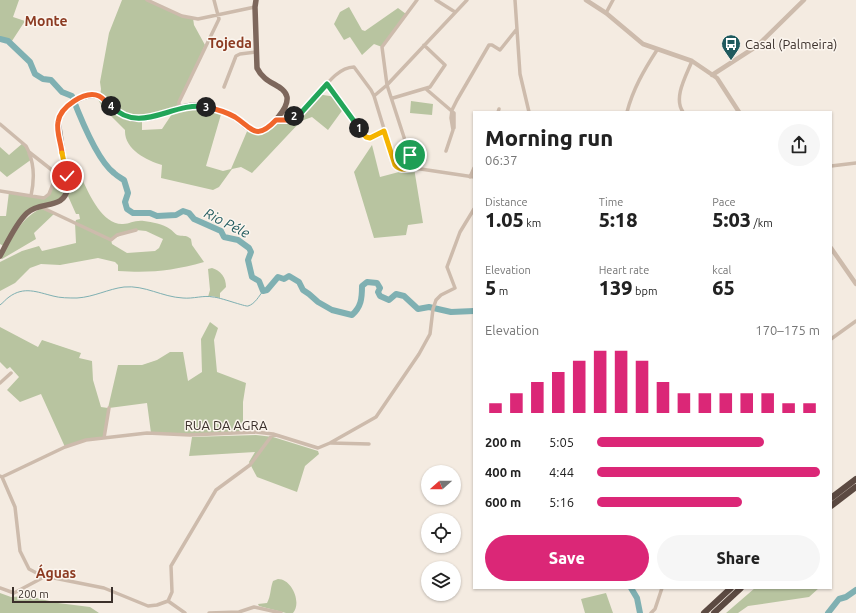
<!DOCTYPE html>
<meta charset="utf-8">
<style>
:root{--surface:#fff;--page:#f6f6f6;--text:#222;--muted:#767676;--accent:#db2777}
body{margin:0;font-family:Ubuntu,sans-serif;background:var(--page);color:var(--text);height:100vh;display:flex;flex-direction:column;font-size:15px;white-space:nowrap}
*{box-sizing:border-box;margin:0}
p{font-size:13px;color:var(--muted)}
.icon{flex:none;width:22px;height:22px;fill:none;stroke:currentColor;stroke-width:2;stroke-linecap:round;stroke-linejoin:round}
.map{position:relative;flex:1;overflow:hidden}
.drawer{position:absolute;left:473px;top:111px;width:359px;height:478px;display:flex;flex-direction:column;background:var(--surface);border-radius:0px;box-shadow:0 1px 3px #0004}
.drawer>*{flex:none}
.needle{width:26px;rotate:249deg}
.fabs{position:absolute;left:421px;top:465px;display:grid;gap:8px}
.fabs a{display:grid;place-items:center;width:40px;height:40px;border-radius:50%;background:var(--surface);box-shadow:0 1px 3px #0004;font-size:20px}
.scale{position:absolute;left:12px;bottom:10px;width:101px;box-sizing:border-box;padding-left:4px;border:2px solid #3b302b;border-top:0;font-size:11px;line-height:14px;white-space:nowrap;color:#3b302b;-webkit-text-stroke:3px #fbf5ee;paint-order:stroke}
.pin{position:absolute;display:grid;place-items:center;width:34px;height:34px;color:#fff;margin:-17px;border:2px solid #fff;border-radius:50%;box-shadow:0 1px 4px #0007}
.km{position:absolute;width:20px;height:20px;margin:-10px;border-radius:50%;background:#222;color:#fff;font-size:11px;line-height:20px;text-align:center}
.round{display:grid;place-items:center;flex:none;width:42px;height:42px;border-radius:21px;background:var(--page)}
.headline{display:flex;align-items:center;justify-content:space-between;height:68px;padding:0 12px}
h1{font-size:22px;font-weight:800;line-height:30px}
.metrics{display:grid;grid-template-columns:repeat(3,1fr);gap:6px;height:68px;padding:4px 12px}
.metrics div{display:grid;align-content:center}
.metrics b{font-size:20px;font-weight:800}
.metrics small{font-size:11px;font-weight:400}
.metrics p{font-size:11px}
.chart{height:112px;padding:8px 12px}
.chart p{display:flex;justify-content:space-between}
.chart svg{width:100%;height:72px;margin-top:4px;stroke:var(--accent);stroke-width:6}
.button{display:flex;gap:8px;margin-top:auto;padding:8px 12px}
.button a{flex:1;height:46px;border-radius:24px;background:var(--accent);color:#fff;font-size:16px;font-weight:800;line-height:46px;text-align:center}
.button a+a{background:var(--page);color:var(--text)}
ul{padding:0 12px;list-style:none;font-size:13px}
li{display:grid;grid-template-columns:64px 48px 1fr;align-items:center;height:30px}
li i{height:10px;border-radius:5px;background:var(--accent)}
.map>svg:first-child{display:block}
.green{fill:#b8c4a0;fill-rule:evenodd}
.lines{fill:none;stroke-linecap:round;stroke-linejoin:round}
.stream{stroke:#7fb0b2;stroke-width:1}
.river{stroke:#7fb0b2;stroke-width:6}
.minor{stroke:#cdbbac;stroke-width:3.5}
.tertiary{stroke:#cdbbac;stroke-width:4.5}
.primary{stroke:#7d675c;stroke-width:5.5}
.motorway{stroke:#5c4a42;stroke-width:6}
.split-1-casing{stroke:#fff;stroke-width:8}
.split-2-casing{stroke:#fff;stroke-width:8}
.split-3-casing{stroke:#fff;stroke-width:8}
.split-4-casing{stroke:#fff;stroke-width:8}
.split-5-casing{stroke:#fff;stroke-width:8}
.split-6-casing{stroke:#fff;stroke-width:8}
.split-1{stroke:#f5b400;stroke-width:5}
.split-2{stroke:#22a559;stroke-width:5}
.split-3{stroke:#f0652b;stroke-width:5}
.split-4{stroke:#22a559;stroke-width:5}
.split-5{stroke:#f0652b;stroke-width:5}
.split-6{stroke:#f5b400;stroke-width:5}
.labels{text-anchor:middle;stroke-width:3;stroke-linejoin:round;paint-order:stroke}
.poi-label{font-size:13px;fill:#3b302b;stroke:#fbf5ee;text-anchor:start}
.street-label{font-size:13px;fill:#3b302b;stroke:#fbf5ee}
.neighbourhood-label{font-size:14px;font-weight:bold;fill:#8c3b22;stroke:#fbf5ee}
.water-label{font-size:14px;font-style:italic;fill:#1f5a5e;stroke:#fbf5ee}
</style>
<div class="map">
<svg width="856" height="613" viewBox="0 0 856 613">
<rect width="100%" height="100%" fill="#f4ebe1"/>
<path class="green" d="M0 0H19L13 17 25 21 10 44 0 39Z
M122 0H147L182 16 193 18 194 25 205 45 179 102V109L191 106 222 111 206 166 223 171 231 169 248 129 254 131 279 120 297 115 317 94 336 97 344 108 328 130 312 117 301 121 252 173 241 167 232 169 219 187 213 190 161 178 162 165C146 160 124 149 125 130L102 107 97 97 100 96 101 89 100 82 109 33ZM172 112V114L162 129 142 130V120Z
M349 7 362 30 365 31 398 8 406 14 382 47 374 44 362 55 350 37 344 40 334 24 340 12Z
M411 101 433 104 432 115 410 113Z
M23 143 32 159 7 177 0 171V147L9 155Z
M372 145 380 177 414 168 423 223 408 225 406 235 374 238 354 172Z
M57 174 67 176 65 197 27 213 5 247 0 244V216H6L9 192 31 196H47Z
M83 181C90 196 103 225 123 224 130 224 134 220 144 221 152 222 163 224 170 229 172 230 175 234 177 235 183 237 185 234 191 239L192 245 204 262C172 271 151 273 118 271V265L115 262 98 258 60 265 41 264 30 268 15 283 0 291V262L22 251 39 246 42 251 76 243 75 223 76 220 80 219 79 214H76L68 196 69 185ZM136 230 146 231 163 239 159 248 155 251 127 253 112 244 111 240 127 232Z
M43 208 55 213 34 233 36 239 2 259 1 258C12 239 21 216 43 208Z
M212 268C221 271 226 277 226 287L220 293V298L212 296 208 297 210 290 208 269Z
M210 322 218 328 214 340 217 372 246 383 243 402V433L190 435 151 433 147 403 109 408 104 438 86 440 65 447 41 394 20 402 7 390 19 377 10 367 7 369 0 362V327L38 347 42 340 81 353 79 358 92 361 93 380 101 407 108 408 118 365H142L157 360 170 352H183L188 381 202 372 201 339Z
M256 435 273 437 318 451 319 454 305 466 297 492 257 477 249 462 255 452 189 456 192 437Z
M278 579C292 579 302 603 293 613H286L259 606 258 604 267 603C271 596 270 589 273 581Z
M755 588H819L809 597 748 606 738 613H726Z
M0 593 11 597 28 596 58 603 90 607 99 613H0Z
M606 593 613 613H585L581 599Z"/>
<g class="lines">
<path class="stream" d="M0 305C3 303 6 299 9 297 24 286 37 292 53 296 60 298 69 298 77 298 94 297 108 289 124 287 145 285 162 297 183 298 193 299 204 295 213 297 219 297 246 307 248 306 255 304 259 296 263 291"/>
<path class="river" d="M0 39 8 41 30 62 35 74 43 79 51 80 62 92 72 96C80 117 97 160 114 173 117 176 121 178 124 180L128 193 125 202 127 209 133 213H150L157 216 176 215 183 211 189 213 194 219 221 231 224 237 238 240 249 248 251 252 248 260 252 277 259 281 263 291 267 290 278 277 284 279 289 276 299 282 303 290 309 294 318 302 332 310 352 315C361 307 362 299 362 286L367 282 377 283 380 288 378 292 380 296 389 300 396 294 404 296 418 309 429 307 451 312 474 311
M631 588 637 598 640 613
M828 613 839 599 846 597 856 590"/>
<path class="minor" d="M147 0 182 16 198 19 255 7
M417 0 382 47 387 85 414 168 474 177
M436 0 455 12
M515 0 520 74 529 112
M606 13 613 0
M327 84 366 137 370 138 384 131
M224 87 236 56 240 54 256 52
M426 89 454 113V128
M374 96 387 85 467 0
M393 98 430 87 445 65 424 45
M179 109V102L219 19 214 0
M284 109 297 115
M498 112 499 109
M627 112C633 89 644 70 657 50
M683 112C673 98 686 76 692 61
M282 113 293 118
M276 120C311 125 324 68 354 67L371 90 374 96 395 165 401 169 414 168
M0 124 26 146 29 152 57 174 67 176
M446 151 453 130 451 118 452 110 457 100 489 45H492L500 50 516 30
M29 153C35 167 34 182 31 196
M831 166 856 163
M470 177 474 168
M0 191 44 198 49 194 57 174
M41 207 111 240 117 235 136 230
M831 339 856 321
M0 383 11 373
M104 438 109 408
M331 443 369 444
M0 476 2 477 65 447 86 440 147 433 190 435 256 432 273 434 318 448 330 443 376 417 419 354 430 334 433 309 436 300 441 295 455 288 447 267 460 232 474 209
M2 477 15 507 20 551 29 569 44 577
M0 588 14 593 44 577H49L104 588 148 606 157 605 168 601 172 592 171 566 216 490 250 465 273 434
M168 601 185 613
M209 613 239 612 254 607 281 613
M651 613 655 609 662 588"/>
<path class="tertiary" d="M586 0 606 13 643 44 692 61 717 78 739 112
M712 75 757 46 804 0
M831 248 856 284"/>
<path class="primary" d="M0 256C7 243 16 223 27 213 41 200 64 211 68 187L58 121C60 113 66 107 73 103 106 80 107 117 136 119 155 121 176 105 195 105 208 105 224 110 235 118 240 121 244 126 249 129 262 137 272 124 279 116 284 110 288 104 287 97 284 84 265 85 257 68L255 7 256 0"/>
<path class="motorway" d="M831 498 856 479
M831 506 856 487
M704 613 731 588
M714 613 741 588"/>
</g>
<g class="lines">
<defs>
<path id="split-1" d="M359 128 366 137 370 138 384 131 395 165C400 171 406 169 414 168L410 155"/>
<path id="split-2" d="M294 116 300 114 327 84 359 128"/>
<path id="split-3" d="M206 107C216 109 226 112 235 117 253 129 256 141 276 120H288L294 116"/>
<path id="split-4" d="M111 106C141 136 172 101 206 107"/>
<path id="split-5" d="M62 153C61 143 56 131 58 122 60 107 85 90 99 96 103 98 107 103 111 106"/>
<path id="split-6" d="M62 153 67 176"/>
</defs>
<use href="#split-1" class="split-1-casing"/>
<use href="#split-2" class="split-2-casing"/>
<use href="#split-3" class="split-3-casing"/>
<use href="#split-4" class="split-4-casing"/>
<use href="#split-5" class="split-5-casing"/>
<use href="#split-6" class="split-6-casing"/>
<use href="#split-1" class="split-1"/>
<use href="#split-2" class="split-2"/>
<use href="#split-3" class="split-3"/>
<use href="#split-4" class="split-4"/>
<use href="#split-5" class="split-5"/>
<use href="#split-6" class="split-6"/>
</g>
<defs>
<symbol id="bus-pin" viewBox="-11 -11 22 30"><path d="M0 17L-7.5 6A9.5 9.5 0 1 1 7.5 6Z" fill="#1f5a5e" stroke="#fbf5ee"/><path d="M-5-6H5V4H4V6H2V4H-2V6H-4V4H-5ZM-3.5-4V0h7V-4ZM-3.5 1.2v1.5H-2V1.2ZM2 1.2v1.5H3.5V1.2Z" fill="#fff"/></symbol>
</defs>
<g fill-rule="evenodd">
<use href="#bus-pin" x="720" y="33" width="22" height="30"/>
</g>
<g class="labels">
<g class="poi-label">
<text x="745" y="49">Casal (Palmeira)</text>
</g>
<g class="street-label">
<text x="226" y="430">RUA DA AGRA</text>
</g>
<g class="neighbourhood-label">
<text x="46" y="26">Monte</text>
<text x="230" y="48">Tojeda</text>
<text x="56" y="578">Águas</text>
</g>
<g class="water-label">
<text transform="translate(227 223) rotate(27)" y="5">Rio Péle</text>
</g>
</g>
</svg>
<div class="fabs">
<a><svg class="needle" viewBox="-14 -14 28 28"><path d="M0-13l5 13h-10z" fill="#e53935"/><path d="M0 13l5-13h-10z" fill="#767676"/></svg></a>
<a><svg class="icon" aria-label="locate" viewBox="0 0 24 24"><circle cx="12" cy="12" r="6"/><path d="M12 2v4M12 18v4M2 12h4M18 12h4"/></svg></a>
<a><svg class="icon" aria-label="layers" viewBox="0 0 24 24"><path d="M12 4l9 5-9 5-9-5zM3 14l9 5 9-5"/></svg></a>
</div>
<div class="scale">200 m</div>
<div class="pin" style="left:410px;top:155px;background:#1e9e55"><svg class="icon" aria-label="arrive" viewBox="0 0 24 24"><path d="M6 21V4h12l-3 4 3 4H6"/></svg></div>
<div class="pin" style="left:67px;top:176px;background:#d93025"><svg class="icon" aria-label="check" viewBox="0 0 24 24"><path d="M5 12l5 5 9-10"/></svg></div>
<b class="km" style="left:359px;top:128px">1</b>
<b class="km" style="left:294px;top:116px">2</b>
<b class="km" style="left:206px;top:107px">3</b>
<b class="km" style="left:111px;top:106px">4</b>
<section class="drawer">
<div class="headline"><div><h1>Morning run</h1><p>06:37</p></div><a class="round"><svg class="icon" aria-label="share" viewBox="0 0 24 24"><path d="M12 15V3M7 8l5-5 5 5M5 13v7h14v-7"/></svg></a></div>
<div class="metrics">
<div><p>Distance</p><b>1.05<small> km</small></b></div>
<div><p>Time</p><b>5:18</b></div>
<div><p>Pace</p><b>5:03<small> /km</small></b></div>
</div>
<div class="metrics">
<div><p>Elevation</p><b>5<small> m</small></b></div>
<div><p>Heart rate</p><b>139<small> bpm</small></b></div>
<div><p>kcal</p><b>65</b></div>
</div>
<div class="chart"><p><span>Elevation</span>170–175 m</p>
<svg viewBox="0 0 160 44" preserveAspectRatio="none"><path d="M5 44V38M15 44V32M25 44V25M35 44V19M45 44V12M55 44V6M65 44V6M75 44V12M85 44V25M95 44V32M105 44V32M115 44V32M125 44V32M135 44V32M145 44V38M155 44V38"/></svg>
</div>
<ul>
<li><b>200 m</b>5:05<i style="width:75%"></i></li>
<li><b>400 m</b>4:44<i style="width:100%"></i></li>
<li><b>600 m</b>5:16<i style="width:65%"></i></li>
</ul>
<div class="button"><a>Save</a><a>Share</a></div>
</section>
</div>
